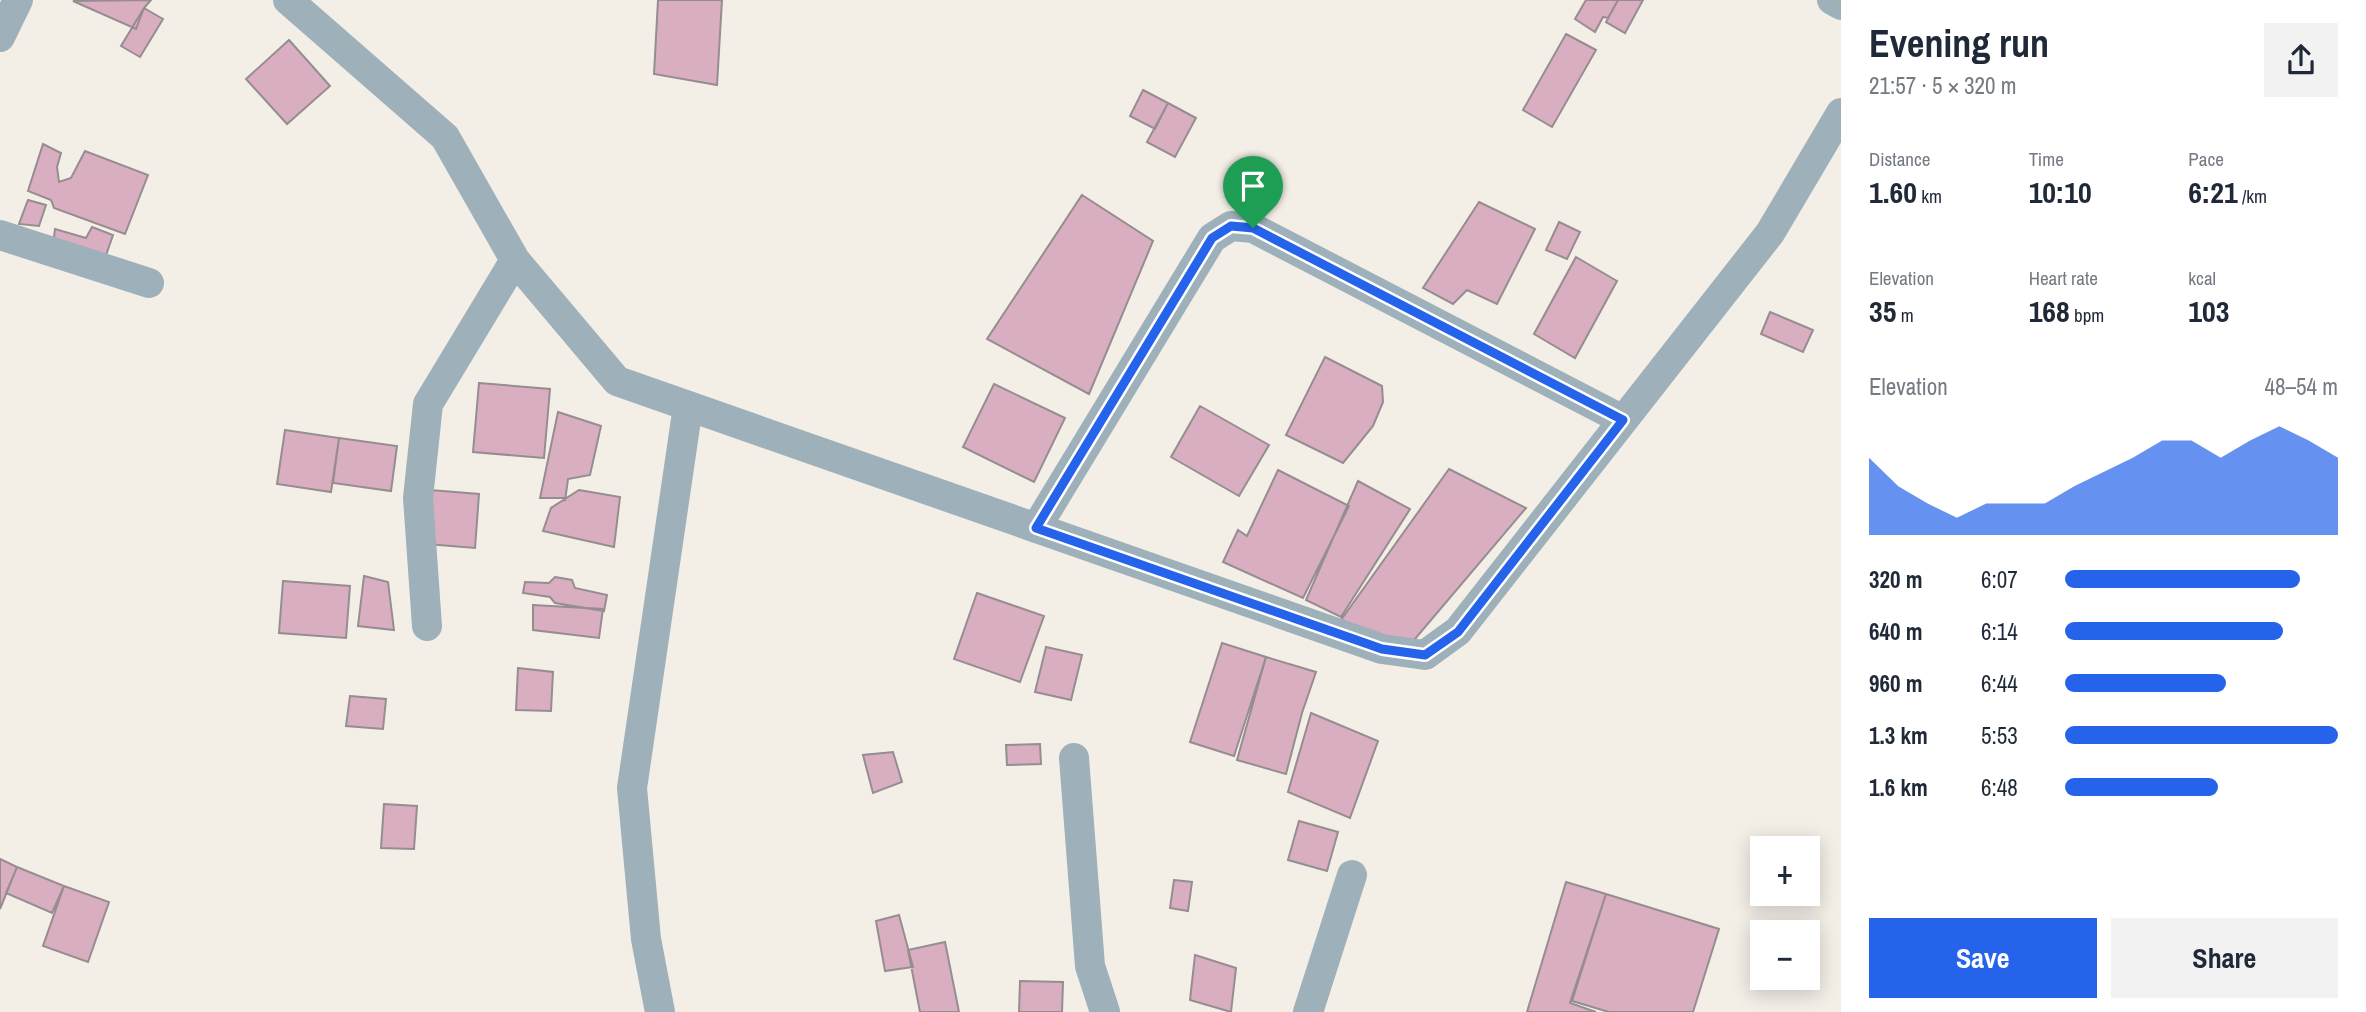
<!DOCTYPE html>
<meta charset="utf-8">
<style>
:root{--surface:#fff;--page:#f2f2f3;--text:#1f2937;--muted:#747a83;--accent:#2563eb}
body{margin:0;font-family:"Archivo Narrow",sans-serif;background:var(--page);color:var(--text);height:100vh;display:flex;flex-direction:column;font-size:26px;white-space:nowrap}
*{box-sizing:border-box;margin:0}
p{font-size:23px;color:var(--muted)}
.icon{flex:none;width:38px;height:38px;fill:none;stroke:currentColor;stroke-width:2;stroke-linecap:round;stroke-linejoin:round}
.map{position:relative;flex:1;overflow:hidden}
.panel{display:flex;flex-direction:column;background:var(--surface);width:525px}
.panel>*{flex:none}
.fabs{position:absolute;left:1750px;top:836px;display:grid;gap:14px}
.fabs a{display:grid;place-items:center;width:70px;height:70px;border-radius:0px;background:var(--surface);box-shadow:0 4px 18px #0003;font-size:35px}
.pin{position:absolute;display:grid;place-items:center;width:60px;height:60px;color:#fff;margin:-72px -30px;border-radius:50% 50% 50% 0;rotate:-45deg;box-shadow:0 0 7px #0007}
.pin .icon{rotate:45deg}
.round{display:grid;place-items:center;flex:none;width:74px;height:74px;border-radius:0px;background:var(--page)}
.headline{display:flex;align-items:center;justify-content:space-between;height:119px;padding:0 28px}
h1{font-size:38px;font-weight:800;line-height:52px}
.figures{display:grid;grid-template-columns:repeat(3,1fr);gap:10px;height:119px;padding:7px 28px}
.figures div{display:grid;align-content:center}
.figures b{font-size:30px;font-weight:800}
.figures small{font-size:19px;font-weight:400}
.figures p{font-size:19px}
.chart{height:196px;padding:14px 28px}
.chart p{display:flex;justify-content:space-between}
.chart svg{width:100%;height:126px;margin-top:7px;fill:var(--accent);opacity:.7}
.cta{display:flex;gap:14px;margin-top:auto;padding:14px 28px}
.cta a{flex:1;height:80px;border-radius:0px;background:var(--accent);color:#fff;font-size:28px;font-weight:800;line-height:80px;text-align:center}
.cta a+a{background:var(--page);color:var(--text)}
ul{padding:0 28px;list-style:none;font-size:23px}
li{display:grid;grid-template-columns:112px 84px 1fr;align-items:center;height:52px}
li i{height:18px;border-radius:9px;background:var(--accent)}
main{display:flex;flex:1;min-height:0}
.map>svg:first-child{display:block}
.building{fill:#daaec1;stroke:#958d90;stroke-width:2}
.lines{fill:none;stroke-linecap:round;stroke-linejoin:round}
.street{stroke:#9eb0ba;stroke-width:30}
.route-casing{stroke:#fff;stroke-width:14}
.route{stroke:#2563eb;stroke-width:9}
</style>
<main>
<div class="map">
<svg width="1841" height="1012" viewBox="0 0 1841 1012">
<rect width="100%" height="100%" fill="#f3efe7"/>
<path class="building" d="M151 0 144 8 136 29 73 1Z
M658 0H722L717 85 654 74Z
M1586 0H1618L1608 18 1603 17 1595 32 1575 19Z
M1618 0H1643L1625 33 1606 22Z
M144 8 163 19 140 57 121 46Z
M1566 34 1596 50 1552 127 1523 110Z
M289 40 330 86 287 124 246 79Z
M1143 90 1168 103 1155 129 1130 116Z
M1168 103 1196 118 1175 157 1147 142Z
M43 144 61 153 57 167 59 182 71 178 85 151 148 175 125 234 54 208 51 200 28 191Z
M1082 195 1153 241 1089 394 987 339Z
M28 200 46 205 39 226 19 224Z
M1479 202 1535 229 1497 304 1467 290 1453 304 1423 288Z
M1559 222 1580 232 1567 259 1546 250Z
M92 227 113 235 104 261 53 245 55 229 86 238Z
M1576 257 1617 281 1575 358 1534 334Z
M1770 312 1813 330 1803 352 1761 334Z
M1325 357 1382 386 1383 402 1373 426 1343 463 1286 435Z
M479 383 550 389 544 458 473 452Z
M994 384 1065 418 1034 482 963 447Z
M1200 406 1269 445 1239 496 1171 457Z
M558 412 601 426 590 475 568 479 565 501 564 498H540Z
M285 430 339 438 331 492 277 484Z
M339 438 397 446 391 491 333 483Z
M1449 469 1526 508 1409 646 1341 620Z
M1278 470 1349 506 1303 598 1223 562 1238 530 1247 536Z
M1358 481 1410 509 1341 617 1306 600Z
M430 490 479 494 475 548 427 544Z
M579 490 620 497 614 547 543 531 551 508Z
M364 576 388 582 394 630 358 626Z
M555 577 572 580 575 588 607 595 604 611 555 603 550 597 523 593 525 582 549 583Z
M283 581 350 586 346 638 279 633Z
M977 593 1044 616 1020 682 954 659Z
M533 605 603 609 599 638 533 630Z
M1222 643 1266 657 1234 756 1190 742Z
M1046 647 1082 655 1071 700 1035 692Z
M1266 657 1316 672 1302 713 1286 774 1237 760Z
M518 668 553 672 551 711 516 710Z
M350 696 386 699 383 729 346 726Z
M1311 713 1378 741 1350 818 1288 792Z
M1040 744 1041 764 1007 765 1006 745Z
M893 752 902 782 873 793 863 755Z
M384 804 417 806 414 849 381 848Z
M1299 821 1338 832 1327 871 1288 860Z
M0 859 17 867 0 909Z
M17 867 64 886 52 913 6 893Z
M1174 880 1192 882 1188 911 1170 908Z
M1566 882 1606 894 1570 1003 1596 1012H1527Z
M64 886 109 902 88 962 43 946Z
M1606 894 1719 929 1693 1012H1609L1572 1001Z
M899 915 913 967 885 971 876 921Z
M945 942 959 1012H920L908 950Z
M1195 955 1236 968 1231 1012 1190 1000Z
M1020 981 1063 982 1062 1012H1019Z"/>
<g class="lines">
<path class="street" d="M288 0 445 137 515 260 617 381 1382 649 1425 655 1458 631 1770 233 1841 113
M1832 0 1841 5
M0 37 18 0
M0 235 149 283
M1036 528 1212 238 1231 226 1253 228 1623 420
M427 626 418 498 428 404 515 260
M1074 758 1090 966 1105 1012
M660 1012 646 939 632 788 688 406
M1308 1012 1352 875"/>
</g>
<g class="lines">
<defs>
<path id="route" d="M1231 226 1253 228 1623 420 1458 632 1425 655 1382 649 1036 528 1212 238Z"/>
</defs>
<use href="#route" class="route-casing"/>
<use href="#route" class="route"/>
</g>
</svg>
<div class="fabs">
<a>+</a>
<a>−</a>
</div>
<div class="pin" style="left:1253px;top:228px;background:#1e9e55"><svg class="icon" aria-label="arrive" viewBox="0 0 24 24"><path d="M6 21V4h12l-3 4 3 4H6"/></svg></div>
</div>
<section class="panel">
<div class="headline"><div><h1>Evening run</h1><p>21:57 · 5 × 320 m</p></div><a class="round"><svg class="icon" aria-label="share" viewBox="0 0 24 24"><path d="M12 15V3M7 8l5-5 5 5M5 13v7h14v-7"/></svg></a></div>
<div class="figures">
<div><p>Distance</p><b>1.60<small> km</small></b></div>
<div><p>Time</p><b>10:10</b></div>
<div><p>Pace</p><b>6:21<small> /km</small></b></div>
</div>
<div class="figures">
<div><p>Elevation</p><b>35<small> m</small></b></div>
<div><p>Heart rate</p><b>168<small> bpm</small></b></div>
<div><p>kcal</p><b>103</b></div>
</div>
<div class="chart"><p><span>Elevation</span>48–54 m</p>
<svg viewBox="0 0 160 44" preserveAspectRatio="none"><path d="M0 44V17L10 27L20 33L30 38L40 33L50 33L60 33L70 27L80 22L90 17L100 11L110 11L120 17L130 11L140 6L150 11L160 17V44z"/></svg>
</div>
<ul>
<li><b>320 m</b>6:07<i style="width:86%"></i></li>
<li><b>640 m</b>6:14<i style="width:80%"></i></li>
<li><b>960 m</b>6:44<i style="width:59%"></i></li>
<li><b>1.3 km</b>5:53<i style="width:100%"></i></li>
<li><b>1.6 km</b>6:48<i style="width:56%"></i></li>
</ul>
<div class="cta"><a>Save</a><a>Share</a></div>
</section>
</main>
